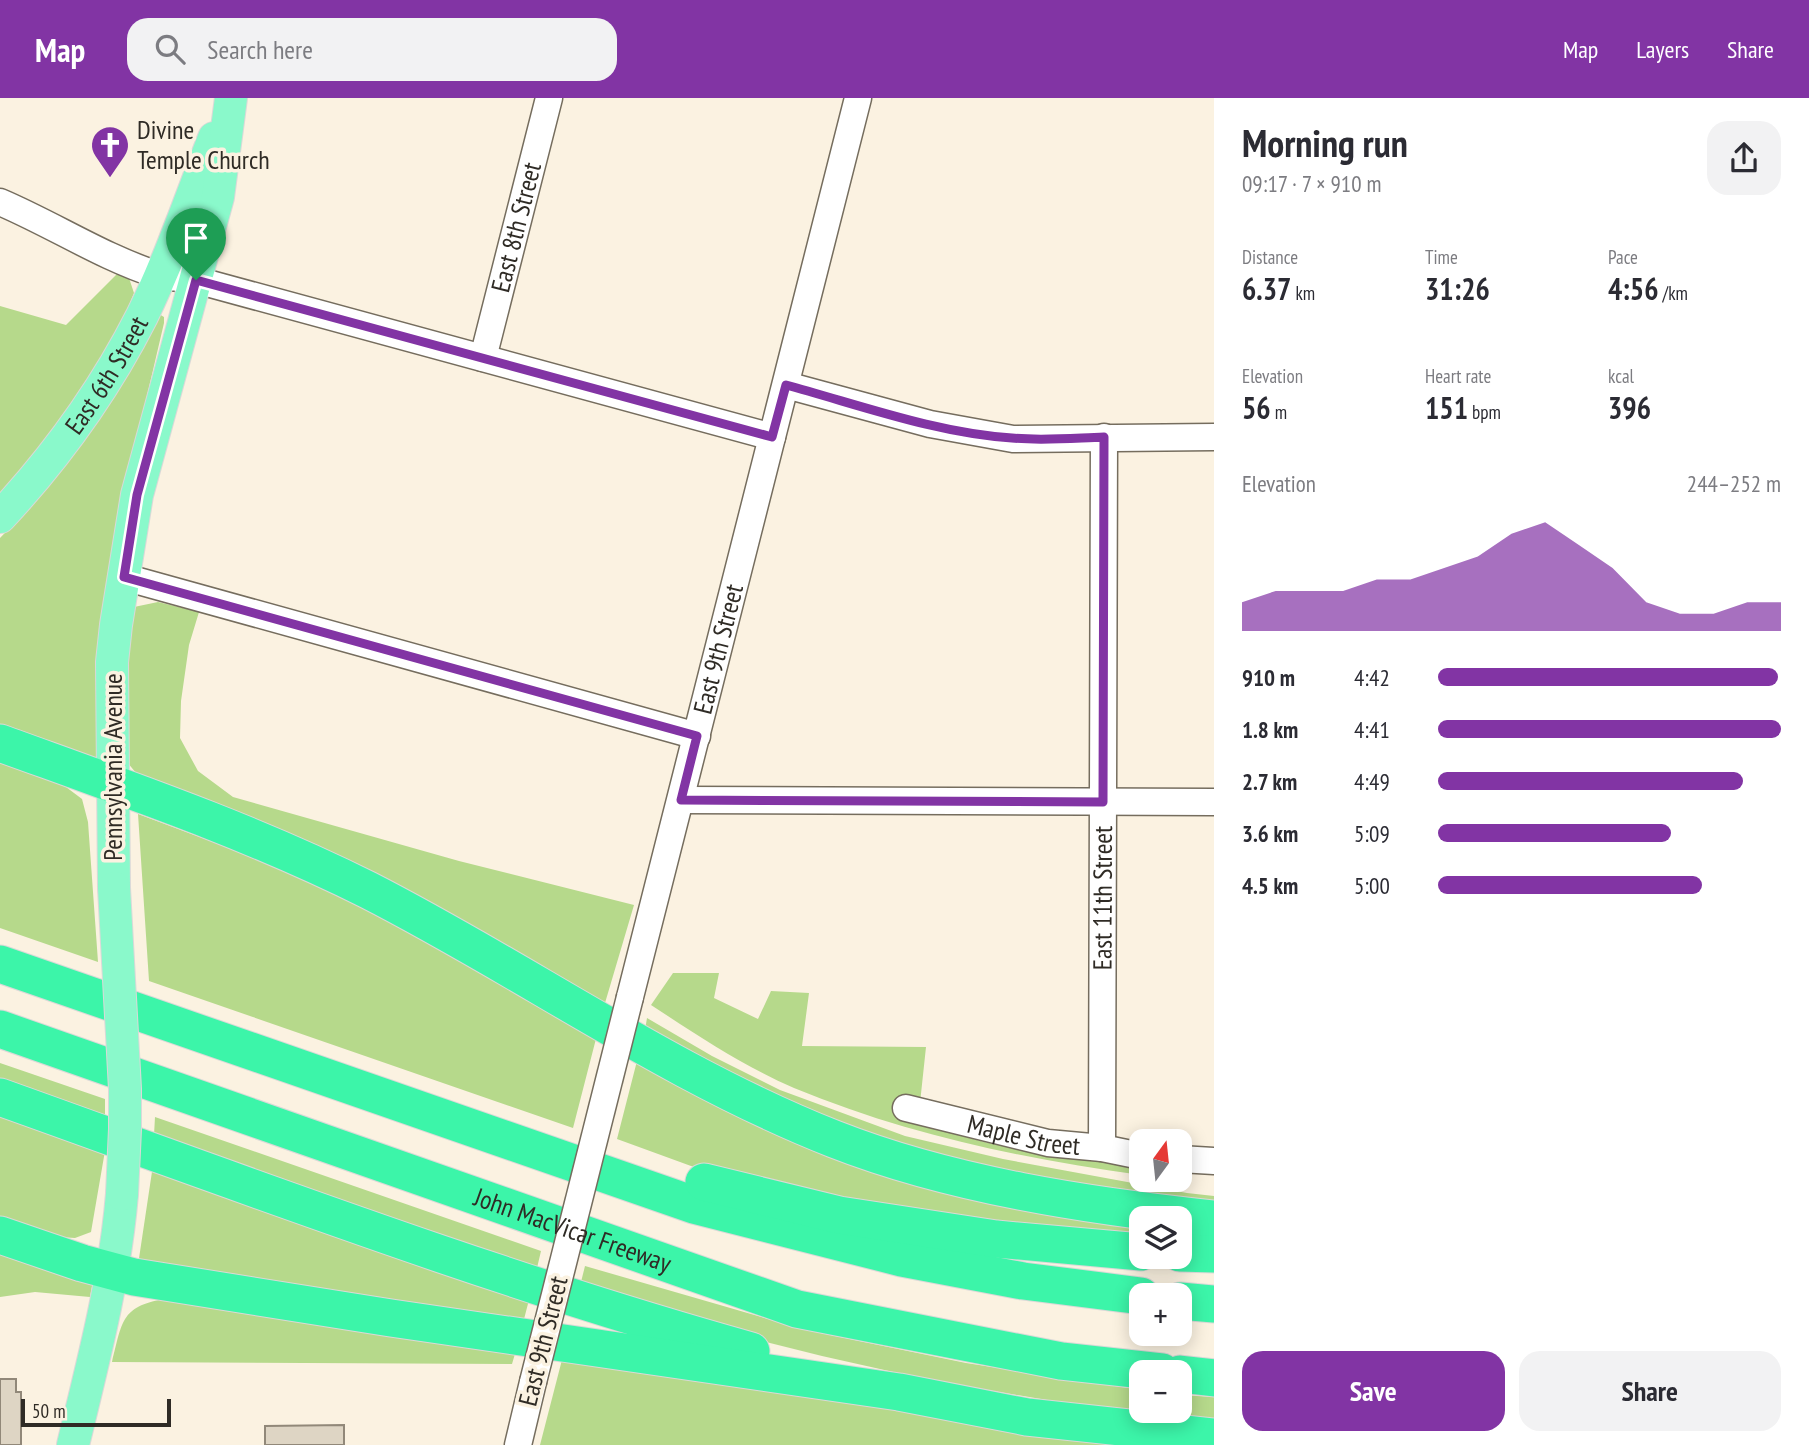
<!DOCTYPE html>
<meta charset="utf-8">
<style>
:root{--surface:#fff;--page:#f2f2f3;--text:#2b2b33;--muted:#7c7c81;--accent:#8234a4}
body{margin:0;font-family:"PT Sans Narrow",sans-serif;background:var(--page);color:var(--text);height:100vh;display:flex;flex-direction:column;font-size:26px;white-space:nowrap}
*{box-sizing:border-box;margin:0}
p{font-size:23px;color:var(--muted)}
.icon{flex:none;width:38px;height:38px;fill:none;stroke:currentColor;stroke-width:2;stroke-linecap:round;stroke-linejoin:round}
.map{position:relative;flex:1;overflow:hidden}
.details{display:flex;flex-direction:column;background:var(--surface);width:595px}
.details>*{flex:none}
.needle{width:46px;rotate:15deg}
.fabs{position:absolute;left:1129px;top:1031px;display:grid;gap:14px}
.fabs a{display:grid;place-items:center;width:63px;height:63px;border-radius:14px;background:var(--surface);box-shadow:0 4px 18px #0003;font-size:35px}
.scale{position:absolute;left:21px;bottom:18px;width:150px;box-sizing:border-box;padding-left:7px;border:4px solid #2f2b25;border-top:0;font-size:19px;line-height:24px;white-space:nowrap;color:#2f2b25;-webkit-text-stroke:5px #fbf2e1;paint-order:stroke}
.pin{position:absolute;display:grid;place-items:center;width:60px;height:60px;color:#fff;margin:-72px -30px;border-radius:50% 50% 50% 0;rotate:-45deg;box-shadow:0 0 7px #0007}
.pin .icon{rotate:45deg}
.round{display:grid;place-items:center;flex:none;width:74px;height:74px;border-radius:21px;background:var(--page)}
.headline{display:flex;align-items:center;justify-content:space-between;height:119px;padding:0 28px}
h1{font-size:38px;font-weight:800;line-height:52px}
.figures{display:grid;grid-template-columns:repeat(3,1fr);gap:10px;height:119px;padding:7px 28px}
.figures div{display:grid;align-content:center}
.figures b{font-size:30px;font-weight:800}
.figures small{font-size:19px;font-weight:400}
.figures p{font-size:19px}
.chart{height:196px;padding:14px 28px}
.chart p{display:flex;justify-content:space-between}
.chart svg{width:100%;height:126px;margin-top:7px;fill:var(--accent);opacity:.7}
.primary-button{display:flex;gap:14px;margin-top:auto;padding:14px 28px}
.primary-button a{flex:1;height:80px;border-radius:21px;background:var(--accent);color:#fff;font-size:28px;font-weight:800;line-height:80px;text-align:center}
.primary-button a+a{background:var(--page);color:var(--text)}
ul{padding:0 28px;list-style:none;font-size:23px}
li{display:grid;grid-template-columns:112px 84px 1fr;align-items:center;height:52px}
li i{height:18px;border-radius:9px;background:var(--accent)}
header{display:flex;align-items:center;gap:42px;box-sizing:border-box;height:98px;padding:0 35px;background:var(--accent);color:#fff}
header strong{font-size:33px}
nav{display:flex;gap:38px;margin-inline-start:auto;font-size:24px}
.search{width:490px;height:63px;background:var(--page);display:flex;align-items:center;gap:18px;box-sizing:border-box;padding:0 24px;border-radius:21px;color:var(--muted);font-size:26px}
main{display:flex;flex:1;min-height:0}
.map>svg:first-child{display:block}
.green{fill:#b6d98b}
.building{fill:#ded5c4;stroke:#918879;stroke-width:2}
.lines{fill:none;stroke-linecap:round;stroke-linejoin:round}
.minor-casing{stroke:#756d5e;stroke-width:29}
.major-casing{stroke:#dad9d8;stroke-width:34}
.highway-casing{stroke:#dad9d8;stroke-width:39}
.minor{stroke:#fff;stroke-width:26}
.major{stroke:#8af9cb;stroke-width:32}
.highway{stroke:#3cf5a9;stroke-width:37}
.minor-bridge-casing{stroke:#756d5e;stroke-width:29;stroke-linecap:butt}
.major-bridge-casing{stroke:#dad9d8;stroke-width:34;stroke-linecap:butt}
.minor-bridge{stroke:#fff;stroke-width:26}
.major-bridge{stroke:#8af9cb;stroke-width:32}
.route-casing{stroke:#fff;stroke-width:14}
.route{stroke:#8234a4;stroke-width:9}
.labels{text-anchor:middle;stroke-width:7;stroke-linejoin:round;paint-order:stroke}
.poi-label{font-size:26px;fill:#2f2b25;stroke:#fbf2e1;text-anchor:start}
.street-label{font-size:26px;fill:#2f2b25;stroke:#fbf2e1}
</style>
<header>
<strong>Map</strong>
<div class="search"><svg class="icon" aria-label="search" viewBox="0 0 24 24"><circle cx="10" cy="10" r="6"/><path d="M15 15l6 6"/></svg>Search here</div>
<nav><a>Map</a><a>Layers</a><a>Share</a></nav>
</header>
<main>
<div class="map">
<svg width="1214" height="1347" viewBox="0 0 1214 1347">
<rect width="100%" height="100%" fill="#fbf2e1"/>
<path class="green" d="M120 173 129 180 134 195 116 239 73 309 0 401V208L66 227Z
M159 216 164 219V225L132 362 100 662 0 631V440L28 411Z
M158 504 199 514 189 547 181 603 180 640 198 673 233 699 459 763 634 807 605 905 141 681 127 664 128 561 134 509Z
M0 663 58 683 82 701 88 724 98 864 0 830Z
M138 716 291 773 370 808 598 933 573 1030 149 883Z
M673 875H719L714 900 758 921 771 893 809 895 802 948 926 949 920 1005 902 1002 895 1020 988 1045 1141 1068V1077C1023 1061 905 1036 794 990 743 968 697 937 651 907Z
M647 920 712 958 780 992 905 1038 1003 1061 1187 1095 1214 1098V1108L1001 1076 891 1047 767 998 645 932Z
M638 959 1141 1124V1139L1074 1136 781 1092 691 1068 617 1041Z
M0 965 105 1001V1022L0 985Z
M0 1013 106 1047 91 1134 75 1140 59 1139 0 1119Z
M155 1019 541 1153 537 1170 154 1037Z
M153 1067 530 1198 523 1225 138 1167Z
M0 1148 93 1183 90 1199 35 1194 0 1199Z
M585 1168 806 1232 966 1265 1141 1292V1312H1180V1297L1214 1299V1321L1076 1307 929 1282 822 1258 691 1225 580 1188Z
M169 1200 517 1249 512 1266 112 1264C123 1221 121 1208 169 1200Z
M564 1254 1152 1347H540Z"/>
<path class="building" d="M0 1281H16V1294H21V1347H0Z
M344 1327V1347H265V1328Z"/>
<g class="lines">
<defs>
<g id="minor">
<path d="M0 104C54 127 102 159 158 177 170 180 184 180 196 182L772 339"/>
<path id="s1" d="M483 260 549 0"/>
<path d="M786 287 930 326 1013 341 1214 339"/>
<path d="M124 479 697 638"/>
<path d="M681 702 1214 704"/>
<path id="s2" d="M630 899 858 0"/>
<path id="s3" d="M906 1010 1048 1045 1102 1050 1141 1058"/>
<path id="s4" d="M1102 1050 1104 339"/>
<path d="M1180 1061 1214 1063"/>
<path d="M518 1347 533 1284"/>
</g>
<g id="major">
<path id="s5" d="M0 419C55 360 105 291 142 218 170 161 191 99 214 40"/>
<path d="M114 790 112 564 116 527 137 397 218 99 231 0"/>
<path d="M73 1347C93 1264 115 1181 122 1096"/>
</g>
<g id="highway">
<path d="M0 645C124 690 250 733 368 792 525 872 669 976 834 1041 951 1087 1089 1108 1214 1121"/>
<path d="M0 866 694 1107 902 1160 1023 1183 1141 1198"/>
<path id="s6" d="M0 931 797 1211 1061 1263 1162 1274"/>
<path d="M0 999C249 1088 497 1182 751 1253"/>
<path d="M704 1084 839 1117 996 1141 1141 1154"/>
<path d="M0 1137 82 1165 134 1179 391 1220 899 1294 1027 1319 1214 1339"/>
<path d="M1180 1155 1214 1156"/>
<path d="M1180 1203 1214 1206"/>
<path d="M1180 1276 1214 1280"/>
</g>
</defs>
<use href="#minor" class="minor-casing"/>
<use href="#major" class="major-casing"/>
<use href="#highway" class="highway-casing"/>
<use href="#minor" class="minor"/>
<use href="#major" class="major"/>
<use href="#highway" class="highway"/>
<defs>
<path id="minor-bridge" d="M533 1284 630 899"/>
<path id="major-bridge" d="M114 790 125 991V1031L122 1096"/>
</defs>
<use href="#minor-bridge" class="minor-bridge-casing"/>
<use href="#major-bridge" class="major-bridge-casing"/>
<use href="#minor-bridge" class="minor-bridge"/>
<use href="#major-bridge" class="major-bridge"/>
</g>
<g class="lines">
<defs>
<path id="route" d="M196 182 772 339 786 287C860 307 936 335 1012 340 1043 343 1074 340 1104 339L1103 704 681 702 697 638 124 479 137 397Z"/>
</defs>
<use href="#route" class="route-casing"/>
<use href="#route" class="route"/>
</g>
<defs>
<symbol id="church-pin" viewBox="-11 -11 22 30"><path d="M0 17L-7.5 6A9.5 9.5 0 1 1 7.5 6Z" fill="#8234a4" stroke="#fbf2e1"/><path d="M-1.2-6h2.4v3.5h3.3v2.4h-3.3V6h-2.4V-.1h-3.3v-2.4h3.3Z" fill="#fff"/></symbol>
</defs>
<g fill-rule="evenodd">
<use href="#church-pin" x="88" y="25" width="44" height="60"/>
</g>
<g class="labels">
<g class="poi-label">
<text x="137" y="41">Divine<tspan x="137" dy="30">Temple Church</tspan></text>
</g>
<g class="street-label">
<text dy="9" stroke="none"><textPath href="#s1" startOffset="135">East 8th Street</textPath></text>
<text dy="9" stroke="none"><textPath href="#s5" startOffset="178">East 6th Street</textPath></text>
<text dy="9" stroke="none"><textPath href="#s2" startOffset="359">East 9th Street</textPath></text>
<text transform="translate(113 669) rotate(-90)" y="9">Pennsylvania Avenue</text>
<text dy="9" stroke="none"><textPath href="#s4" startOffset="250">East 11th Street</textPath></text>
<text dy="9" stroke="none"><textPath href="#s3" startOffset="121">Maple Street</textPath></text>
<text dy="9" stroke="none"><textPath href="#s6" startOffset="607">John MacVicar Freeway</textPath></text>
<text transform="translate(543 1243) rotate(-76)" y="9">East 9th Street</text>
</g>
</g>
</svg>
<div class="fabs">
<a><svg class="needle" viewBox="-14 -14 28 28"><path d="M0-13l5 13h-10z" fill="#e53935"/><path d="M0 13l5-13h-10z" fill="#7c7c81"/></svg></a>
<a><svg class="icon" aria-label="layers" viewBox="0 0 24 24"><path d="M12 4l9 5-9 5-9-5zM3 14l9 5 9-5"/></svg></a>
<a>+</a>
<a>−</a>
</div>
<div class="scale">50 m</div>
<div class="pin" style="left:196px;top:182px;background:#1e9e55"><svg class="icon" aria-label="arrive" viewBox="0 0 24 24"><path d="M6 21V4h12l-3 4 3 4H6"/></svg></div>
</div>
<section class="details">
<div class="headline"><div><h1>Morning run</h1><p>09:17 · 7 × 910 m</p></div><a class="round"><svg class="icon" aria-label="share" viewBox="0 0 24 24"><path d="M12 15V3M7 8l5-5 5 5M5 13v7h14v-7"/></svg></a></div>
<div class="figures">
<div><p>Distance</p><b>6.37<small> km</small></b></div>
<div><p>Time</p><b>31:26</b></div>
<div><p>Pace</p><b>4:56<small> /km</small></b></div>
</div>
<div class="figures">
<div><p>Elevation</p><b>56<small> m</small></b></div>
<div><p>Heart rate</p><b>151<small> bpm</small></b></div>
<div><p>kcal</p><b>396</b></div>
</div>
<div class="chart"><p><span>Elevation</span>244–252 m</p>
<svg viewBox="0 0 160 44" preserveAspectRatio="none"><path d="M0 44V34L10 30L20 30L30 30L40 26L50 26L60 22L70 18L80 10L90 6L100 14L110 22L120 34L130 38L140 38L150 34L160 34V44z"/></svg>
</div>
<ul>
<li><b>910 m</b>4:42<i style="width:99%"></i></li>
<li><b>1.8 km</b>4:41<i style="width:100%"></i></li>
<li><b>2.7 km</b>4:49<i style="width:89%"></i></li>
<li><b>3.6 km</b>5:09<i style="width:68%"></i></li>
<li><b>4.5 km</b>5:00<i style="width:77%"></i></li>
</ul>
<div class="primary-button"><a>Save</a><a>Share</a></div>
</section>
</main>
